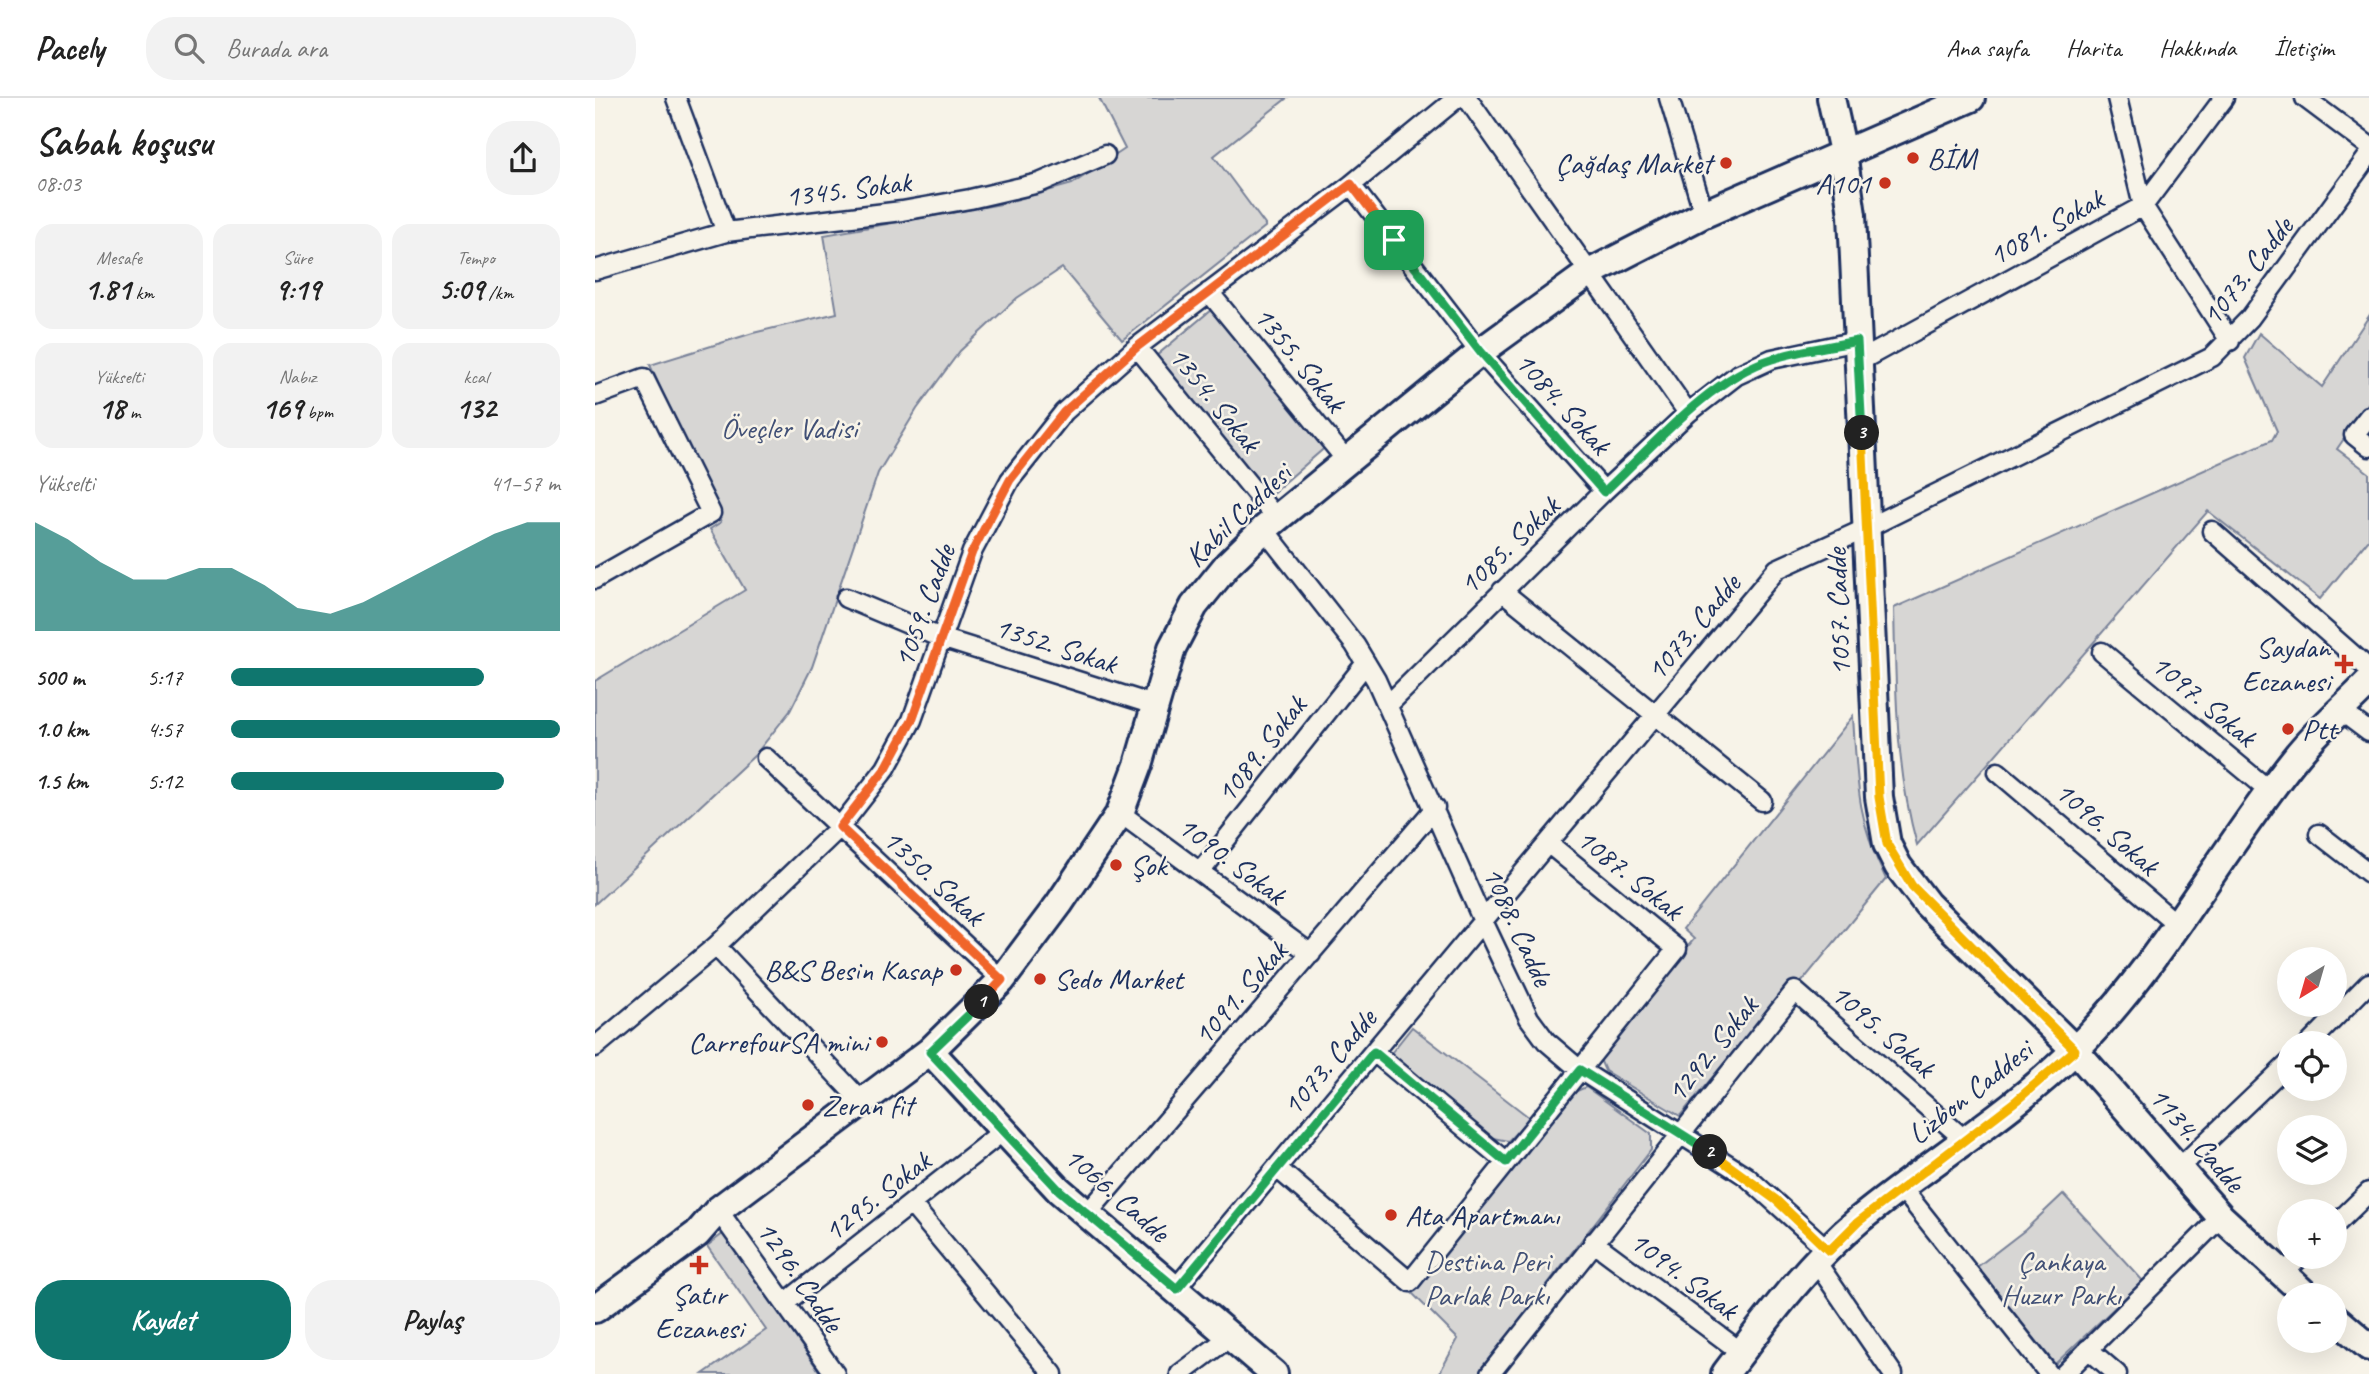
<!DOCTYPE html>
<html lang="tr">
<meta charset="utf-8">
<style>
:root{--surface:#fff;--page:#f2f2f2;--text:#222;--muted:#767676;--line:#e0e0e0;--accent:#0f766e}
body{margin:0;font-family:Caveat,sans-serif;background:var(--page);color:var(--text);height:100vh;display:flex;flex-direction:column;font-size:26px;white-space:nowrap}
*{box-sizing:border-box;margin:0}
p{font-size:23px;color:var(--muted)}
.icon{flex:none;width:38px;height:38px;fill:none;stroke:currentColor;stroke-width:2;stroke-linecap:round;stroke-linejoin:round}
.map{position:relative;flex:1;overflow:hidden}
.sheet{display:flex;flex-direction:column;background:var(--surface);width:595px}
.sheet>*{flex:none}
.needle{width:46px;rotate:217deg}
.controls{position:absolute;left:1682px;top:849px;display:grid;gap:14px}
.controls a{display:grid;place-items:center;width:70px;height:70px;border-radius:50%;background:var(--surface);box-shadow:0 7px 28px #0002;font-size:35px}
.pin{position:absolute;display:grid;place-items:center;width:60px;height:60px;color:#fff;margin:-30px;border-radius:14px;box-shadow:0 4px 10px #0006}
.km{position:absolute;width:35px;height:35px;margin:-18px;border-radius:50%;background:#222;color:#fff;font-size:19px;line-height:35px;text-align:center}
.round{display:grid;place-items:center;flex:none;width:74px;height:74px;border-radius:28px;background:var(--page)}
.summary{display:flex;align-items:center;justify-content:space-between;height:119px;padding:0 35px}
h1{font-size:38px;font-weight:700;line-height:52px}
.stats{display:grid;grid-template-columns:repeat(3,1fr);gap:10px;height:119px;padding:7px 35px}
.stats div{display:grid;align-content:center;border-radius:18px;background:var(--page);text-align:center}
.stats b{font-size:30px;font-weight:700}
.stats small{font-size:19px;font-weight:400}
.stats p{font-size:19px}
.chart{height:196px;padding:14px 35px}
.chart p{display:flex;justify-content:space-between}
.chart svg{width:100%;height:126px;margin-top:7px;fill:var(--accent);opacity:.7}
.primary-button{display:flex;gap:14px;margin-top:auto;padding:14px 35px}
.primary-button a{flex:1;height:80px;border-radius:28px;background:var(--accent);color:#fff;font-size:28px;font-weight:700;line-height:80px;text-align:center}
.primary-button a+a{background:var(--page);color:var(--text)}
ul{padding:0 35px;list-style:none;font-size:23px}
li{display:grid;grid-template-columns:112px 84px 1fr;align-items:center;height:52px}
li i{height:18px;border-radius:9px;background:var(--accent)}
header{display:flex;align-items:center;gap:42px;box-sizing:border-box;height:98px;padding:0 35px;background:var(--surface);border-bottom:2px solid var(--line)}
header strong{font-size:33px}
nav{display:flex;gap:38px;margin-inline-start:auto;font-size:24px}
.search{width:490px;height:63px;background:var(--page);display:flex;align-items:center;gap:18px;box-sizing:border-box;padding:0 24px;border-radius:28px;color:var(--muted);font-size:26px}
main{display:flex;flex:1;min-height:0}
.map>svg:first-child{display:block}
.green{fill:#d7d6d4;stroke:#798299;stroke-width:2}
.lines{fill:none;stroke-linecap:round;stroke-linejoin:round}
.street-casing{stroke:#1b2f5e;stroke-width:23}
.secondary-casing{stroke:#1b2f5e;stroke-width:32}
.street{stroke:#f7f3e8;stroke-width:18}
.secondary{stroke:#f7f3e8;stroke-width:26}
.split-1-casing{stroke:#fff;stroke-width:14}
.split-2-casing{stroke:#fff;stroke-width:14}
.split-3-casing{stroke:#fff;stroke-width:14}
.split-4-casing{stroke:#fff;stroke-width:14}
.split-1{stroke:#f0652b;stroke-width:9}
.split-2{stroke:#22a559;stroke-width:9}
.split-3{stroke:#f5b400;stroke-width:9}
.split-4{stroke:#22a559;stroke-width:9}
.poi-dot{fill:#c8321e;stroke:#f7f3e8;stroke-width:2.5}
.labels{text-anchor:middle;stroke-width:5;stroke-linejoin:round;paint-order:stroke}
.poi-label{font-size:30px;fill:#1b2f5e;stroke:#f7f3e8;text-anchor:start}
.street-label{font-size:30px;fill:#1b2f5e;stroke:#f7f3e8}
.park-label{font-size:30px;fill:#415076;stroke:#f7f3e8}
</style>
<header>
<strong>Pacely</strong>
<div class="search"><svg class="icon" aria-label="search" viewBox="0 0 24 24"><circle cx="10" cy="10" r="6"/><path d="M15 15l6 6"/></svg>Burada ara</div>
<nav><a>Ana sayfa</a><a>Harita</a><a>Hakkında</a><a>İletişim</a></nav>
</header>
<main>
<section class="sheet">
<div class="summary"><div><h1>Sabah koşusu</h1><p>08:03</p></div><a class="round"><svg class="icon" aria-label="share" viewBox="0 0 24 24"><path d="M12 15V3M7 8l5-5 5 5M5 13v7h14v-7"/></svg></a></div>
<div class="stats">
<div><p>Mesafe</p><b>1.81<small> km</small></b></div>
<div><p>Süre</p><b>9:19</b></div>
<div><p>Tempo</p><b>5:09<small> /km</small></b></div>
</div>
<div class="stats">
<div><p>Yükselti</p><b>18<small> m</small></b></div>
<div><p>Nabız</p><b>169<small> bpm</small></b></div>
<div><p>kcal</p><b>132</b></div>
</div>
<div class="chart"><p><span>Yükselti</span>41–57 m</p>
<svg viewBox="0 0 160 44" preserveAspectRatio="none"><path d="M0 44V6L10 12L20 20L30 26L40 26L50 22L60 22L70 28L80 36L90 38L100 34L110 28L120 22L130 16L140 10L150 6L160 6V44z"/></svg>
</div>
<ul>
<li><b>500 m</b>5:17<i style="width:77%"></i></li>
<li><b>1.0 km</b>4:57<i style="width:100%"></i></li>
<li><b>1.5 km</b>5:12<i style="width:83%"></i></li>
</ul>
<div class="primary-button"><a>Kaydet</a><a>Paylaş</a></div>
</section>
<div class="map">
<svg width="1774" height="1276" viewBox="0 0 1774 1276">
<rect width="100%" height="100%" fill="#f7f3e8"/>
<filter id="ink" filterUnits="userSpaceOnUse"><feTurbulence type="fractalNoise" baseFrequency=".0143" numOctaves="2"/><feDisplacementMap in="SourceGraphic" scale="14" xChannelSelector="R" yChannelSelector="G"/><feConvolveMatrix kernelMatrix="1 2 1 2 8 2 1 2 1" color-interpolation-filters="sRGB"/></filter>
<g filter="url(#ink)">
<path class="green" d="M504 0H692L619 58 671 128 527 242 467 170 422 200 365 253 322 311 283 375 217 569 195 613 160 657 0 806V583L150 492 115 431 126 424 55 267 158 235 242 215 229 137 406 106 477 86 530 51Z
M623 206 734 346 673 399 560 259Z
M1774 218V304L1742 351 1774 375V441L1725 501 1613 413 1322 747C1300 668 1301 591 1299 510L1677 342 1682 333 1650 260 1664 235 1727 289Z
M1258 618C1262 681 1262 724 1291 781L1206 885 1197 884 1085 1018 1010 973 1003 957 1099 841 1088 831Z
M817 929 935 1020 913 1043 898 1040 793 959Z
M991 989 1056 1036V1052L883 1276H844L863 1241 816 1194 977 995Z
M1468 1096 1548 1183 1460 1266 1382 1169 1430 1132Z
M129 1135 226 1276H108L171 1232 112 1148Z"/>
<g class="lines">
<defs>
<path id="street" d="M81 0 131 134
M872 0 1093 315
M1074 0 1109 116
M1522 0 1548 108 1635 243
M1710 0 1774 48
M756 87 885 254 1009 393
M0 172 131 134 307 113 375 101 444 85 510 57
M614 194 752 363
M542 249 681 420
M1263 264 1548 108 1629 0
M0 298 49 280 116 415 0 481
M1774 318 1759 337 1774 349
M669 431 760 547 781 582 888 823 934 920 951 943 985 972 1151 1078 1234 1153
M1617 433 1774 571
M907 493 1167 703
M251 500 346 540 559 607
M1507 554 1675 693
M794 606 1009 393 1093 315 1142 277 1177 261 1262 243
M1746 613 1774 634
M171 660 407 882
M1403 674 1584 828
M525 715 716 856
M1724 736 1774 775
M606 773 771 565
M121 848 268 1005
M1715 945 1774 885
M0 949 121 848 245 729 291 670 317 622 377 454 415 382 469 314 542 249 756 87 862 0
M779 954 911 1064
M682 1070 815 1184 1082 851 953 745
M1583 1071 1694 965
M1306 1089 1454 1276
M317 1107 458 1276
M123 1112 240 1276
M492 1116 840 710
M1740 1127 1774 1094
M998 1144 1146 1254
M1222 1165 1298 1276
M1687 1177 1706 1158
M581 1190 1182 471 1272 430 1617 259 1655 220 1774 57
M190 1205 407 1034
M1493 1251 1522 1276
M585 1276 636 1238
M895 1276 1200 893 1370 1042
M1469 1276 1626 1119"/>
<path id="secondary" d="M1236 0 1248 54 1257 117 1284 699 1292 746 1303 768 1332 806 1480 952 1626 1119 1711 1197
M335 953 464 1092 679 1276
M0 1211 102 1136 123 1112 335 953 407 882 464 806 525 715 543 667 577 550 599 508 633 466 669 431 885 254 994 175 1109 116 1376 0
M1740 1220 1774 1249
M1130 1276C1171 1222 1213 1165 1265 1121 1336 1063 1416 1016 1481 951 1568 864 1624 755 1700 660 1722 632 1750 609 1774 584"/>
</defs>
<use href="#street" class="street-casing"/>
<use href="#secondary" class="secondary-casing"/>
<use href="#street" class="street"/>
<use href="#secondary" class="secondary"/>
</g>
</g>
<g class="lines" filter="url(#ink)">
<defs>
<path id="split-1" d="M387 904 407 882 245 729 291 670 317 622 377 454 415 382 469 314 542 249 756 86 799 142"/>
<path id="split-2" d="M387 904 335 954 464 1092 582 1191 779 954 911 1064 985 972 1115 1054"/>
<path id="split-3" d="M1115 1054 1181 1102 1234 1153 1263 1124 1422 1002 1480 952 1317 788 1292 746 1284 699 1267 335"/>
<path id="split-4" d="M799 142 886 254 1009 394C1056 350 1115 280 1177 261 1204 252 1234 249 1262 243L1267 335"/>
</defs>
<use href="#split-1" class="split-1-casing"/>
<use href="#split-2" class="split-2-casing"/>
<use href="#split-3" class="split-3-casing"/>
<use href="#split-4" class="split-4-casing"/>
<use href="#split-1" class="split-1"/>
<use href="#split-2" class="split-2"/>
<use href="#split-3" class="split-3"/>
<use href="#split-4" class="split-4"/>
</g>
<g class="poi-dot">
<circle cx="1318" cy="60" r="7"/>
<circle cx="1131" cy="65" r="7"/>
<circle cx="1290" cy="85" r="7"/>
<path d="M1745.5 555.5h7v7h7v7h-7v7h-7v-7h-7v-7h7z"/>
<circle cx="1693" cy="631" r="7"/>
<circle cx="521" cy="767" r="7"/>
<circle cx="361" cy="872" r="7"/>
<circle cx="445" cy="881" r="7"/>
<circle cx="287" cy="944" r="7"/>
<circle cx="213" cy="1007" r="7"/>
<circle cx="796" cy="1117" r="7"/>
<path d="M100.5 1156.5h7v7h7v7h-7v7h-7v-7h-7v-7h7z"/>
</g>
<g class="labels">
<g class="poi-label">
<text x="1332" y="70">BİM</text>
<text x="1117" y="75" text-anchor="end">Çağdaş Market</text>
<text x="1276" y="95" text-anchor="end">A101</text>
<text x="1735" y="559" text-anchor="end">Saydan<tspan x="1735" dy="34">Eczanesi</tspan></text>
<text x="1707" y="641">Ptt</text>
<text x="535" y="777">Şok</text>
<text x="347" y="882" text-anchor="end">B&amp;S Besin Kasap</text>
<text x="459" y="891">Sedo Market</text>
<text x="273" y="954" text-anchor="end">CarrefourSA mini</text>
<text x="227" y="1017">Zeran fit</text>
<text x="810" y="1127">Ata Apartmanı</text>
<text x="104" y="1206" text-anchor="middle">Şatır<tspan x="104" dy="34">Eczanesi</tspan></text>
</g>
<g class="street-label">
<text transform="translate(253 91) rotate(-7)" y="10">1345. Sokak</text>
<text transform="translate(1451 129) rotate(-29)" y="10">1081. Sokak</text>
<text transform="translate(1652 173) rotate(-52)" y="10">1073. Cadde</text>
<text transform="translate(705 261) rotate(51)" y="10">1355. Sokak</text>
<text transform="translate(620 301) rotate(51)" y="10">1354. Sokak</text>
<text transform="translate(968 305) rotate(48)" y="10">1084. Sokak</text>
<text transform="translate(643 417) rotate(-44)" y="10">Kabil Caddesi</text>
<text transform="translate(914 447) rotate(-44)" y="10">1085. Sokak</text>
<text transform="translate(329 508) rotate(-70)" y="10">1059. Cadde</text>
<text transform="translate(1243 514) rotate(-92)" y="10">1057. Cadde</text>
<text transform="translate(1098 529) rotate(-50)" y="10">1073. Cadde</text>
<text transform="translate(461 547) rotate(18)" y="10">1352. Sokak</text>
<text transform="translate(1609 602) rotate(40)" y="10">1097. Sokak</text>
<text transform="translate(666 651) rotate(-52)" y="10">1089. Sokak</text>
<text transform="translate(1512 730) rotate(41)" y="10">1096. Sokak</text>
<text transform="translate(637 762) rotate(37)" y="10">1090. Sokak</text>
<text transform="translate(1035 776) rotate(39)" y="10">1087. Sokak</text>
<text transform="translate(339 779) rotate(43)" y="10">1350. Sokak</text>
<text transform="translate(923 828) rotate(65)" y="10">1088. Cadde</text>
<text transform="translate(645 895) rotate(-49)" y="10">1091. Sokak</text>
<text transform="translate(1288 932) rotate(41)" y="10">1095. Sokak</text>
<text transform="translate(1117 951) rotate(-51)" y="10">1292. Sokak</text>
<text transform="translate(734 964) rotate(-50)" y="10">1073. Cadde</text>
<text transform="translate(1375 994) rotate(-38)" y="10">Lizbon Caddesi</text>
<text transform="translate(1602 1041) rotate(49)" y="10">1134. Cadde</text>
<text transform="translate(522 1096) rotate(41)" y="10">1066. Cadde</text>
<text transform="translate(282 1098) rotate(-38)" y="10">1295. Sokak</text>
<text transform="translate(1089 1177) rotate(37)" y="10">1094. Sokak</text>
<text transform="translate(205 1178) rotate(55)" y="10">1296. Cadde</text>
</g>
<g class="park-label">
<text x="194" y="340">Öveçler Vadisi</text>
<text x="892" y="1173">Destina Peri<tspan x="892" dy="34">Parlak Parkı</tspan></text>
<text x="1466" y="1173">Çankaya<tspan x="1466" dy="34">Huzur Parkı</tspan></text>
</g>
</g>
</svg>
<div class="controls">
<a><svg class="needle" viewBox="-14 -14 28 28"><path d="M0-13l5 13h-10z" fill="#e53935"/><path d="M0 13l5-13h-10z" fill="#767676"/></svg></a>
<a><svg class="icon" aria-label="locate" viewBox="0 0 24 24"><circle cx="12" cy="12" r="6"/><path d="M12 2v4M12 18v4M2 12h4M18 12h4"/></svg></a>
<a><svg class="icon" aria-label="layers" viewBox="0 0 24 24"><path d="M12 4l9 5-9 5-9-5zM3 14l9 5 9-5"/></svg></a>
<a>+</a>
<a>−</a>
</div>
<div class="pin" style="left:799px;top:142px;background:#1e9e55"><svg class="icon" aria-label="arrive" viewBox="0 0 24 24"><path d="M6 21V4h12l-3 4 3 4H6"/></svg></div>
<b class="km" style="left:387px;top:904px">1</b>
<b class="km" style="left:1115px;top:1054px">2</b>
<b class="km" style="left:1267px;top:335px">3</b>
</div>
</main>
